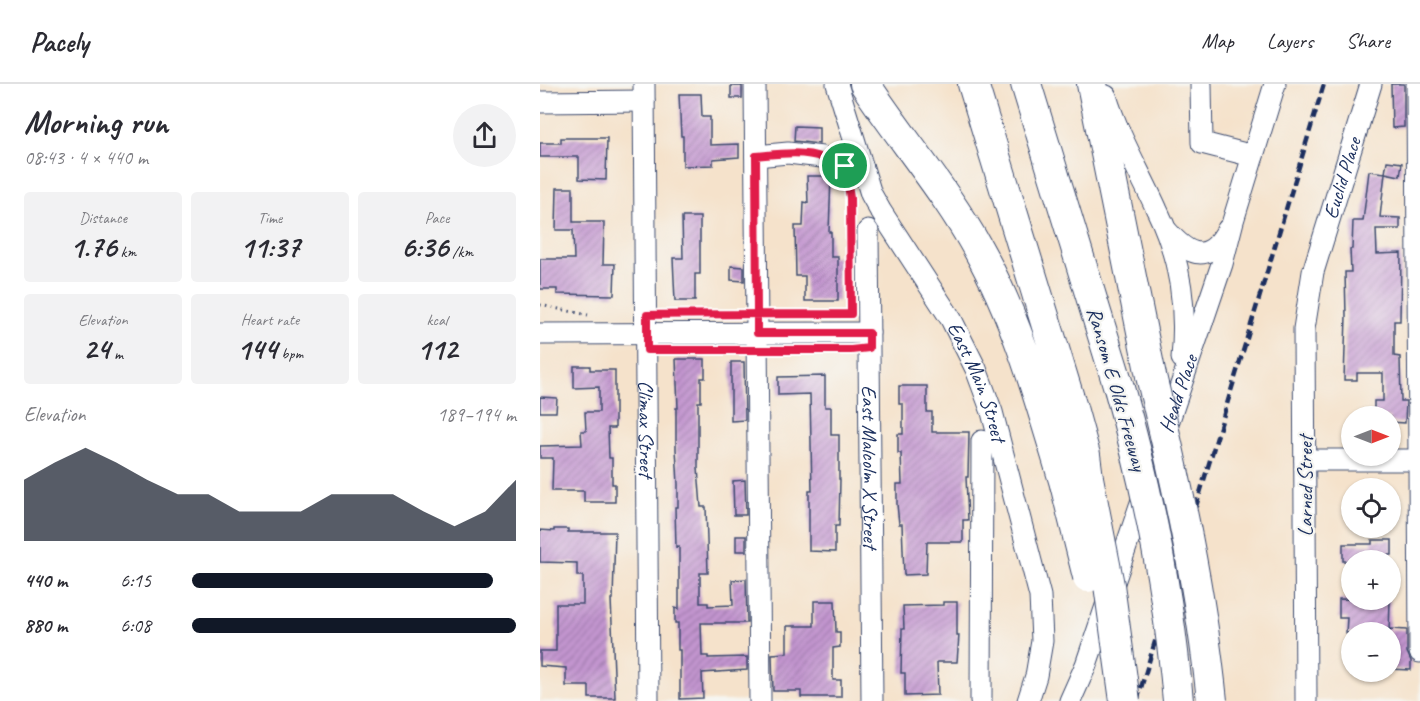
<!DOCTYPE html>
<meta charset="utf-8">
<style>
:root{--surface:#fff;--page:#f2f2f3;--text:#2b2b33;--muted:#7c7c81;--line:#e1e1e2;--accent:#111827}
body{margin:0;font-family:Caveat,sans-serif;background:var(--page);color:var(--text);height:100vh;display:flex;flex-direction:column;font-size:22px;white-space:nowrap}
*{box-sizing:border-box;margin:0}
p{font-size:20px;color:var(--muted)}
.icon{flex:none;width:33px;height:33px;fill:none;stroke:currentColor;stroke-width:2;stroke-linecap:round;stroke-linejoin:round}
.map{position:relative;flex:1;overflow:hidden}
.sheet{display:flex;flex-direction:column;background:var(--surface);width:540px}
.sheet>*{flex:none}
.needle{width:39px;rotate:90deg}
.fabs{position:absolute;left:801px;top:322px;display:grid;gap:12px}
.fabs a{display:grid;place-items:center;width:60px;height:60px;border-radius:50%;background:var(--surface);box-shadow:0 2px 4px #0004;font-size:30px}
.pin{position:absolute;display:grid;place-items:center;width:51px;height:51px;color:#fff;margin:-26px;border:3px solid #fff;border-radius:50%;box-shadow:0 2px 6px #0007}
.round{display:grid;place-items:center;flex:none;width:63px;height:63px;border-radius:32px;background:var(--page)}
.headline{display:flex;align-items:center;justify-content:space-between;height:102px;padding:0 24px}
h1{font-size:33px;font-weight:600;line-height:45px}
.metrics{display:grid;grid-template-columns:repeat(3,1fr);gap:9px;height:102px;padding:6px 24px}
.metrics div{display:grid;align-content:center;border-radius:6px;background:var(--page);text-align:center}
.metrics b{font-size:30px;font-weight:600}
.metrics small{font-size:16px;font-weight:400}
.metrics p{font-size:16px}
.chart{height:168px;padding:12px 24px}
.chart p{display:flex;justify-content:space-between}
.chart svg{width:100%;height:108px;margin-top:6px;fill:var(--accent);opacity:.7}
ul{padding:0 24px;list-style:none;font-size:20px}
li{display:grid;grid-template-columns:96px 72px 1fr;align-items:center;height:45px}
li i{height:15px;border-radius:8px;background:var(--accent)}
header{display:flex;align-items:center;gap:36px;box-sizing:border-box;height:84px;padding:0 30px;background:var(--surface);border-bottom:2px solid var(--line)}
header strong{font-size:28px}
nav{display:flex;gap:33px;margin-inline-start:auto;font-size:21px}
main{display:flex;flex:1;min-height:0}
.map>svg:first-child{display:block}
.building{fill:url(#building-hatch)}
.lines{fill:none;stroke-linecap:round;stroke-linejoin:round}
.minor-casing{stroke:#3c4a6e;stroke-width:23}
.highway-casing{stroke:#3c4a6e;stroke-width:32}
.path{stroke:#3c4a6e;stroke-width:3;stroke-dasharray:1.5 4.5;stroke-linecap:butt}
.minor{stroke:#fff;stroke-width:21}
.highway{stroke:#fff;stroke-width:30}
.rail{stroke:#1b2f5e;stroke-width:4.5;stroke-dasharray:9 4.5;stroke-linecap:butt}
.highway-bridge-casing{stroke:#3c4a6e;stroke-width:32;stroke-linecap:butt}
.highway-bridge{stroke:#fff;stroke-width:30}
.route-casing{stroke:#fff;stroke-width:12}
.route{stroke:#e11d48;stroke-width:8}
.labels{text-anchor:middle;stroke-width:4.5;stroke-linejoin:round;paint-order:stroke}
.street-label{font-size:21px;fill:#1b2f5e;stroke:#f6f6f2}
</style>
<header>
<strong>Pacely</strong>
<nav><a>Map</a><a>Layers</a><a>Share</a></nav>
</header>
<main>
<section class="sheet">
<div class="headline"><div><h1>Morning run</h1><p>08:43 · 4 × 440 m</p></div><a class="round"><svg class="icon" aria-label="share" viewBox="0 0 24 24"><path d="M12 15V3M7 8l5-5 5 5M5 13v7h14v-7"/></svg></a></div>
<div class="metrics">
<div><p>Distance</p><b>1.76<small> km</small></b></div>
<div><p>Time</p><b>11:37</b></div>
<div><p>Pace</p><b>6:36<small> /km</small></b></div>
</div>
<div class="metrics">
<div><p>Elevation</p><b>24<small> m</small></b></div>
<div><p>Heart rate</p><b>144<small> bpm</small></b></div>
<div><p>kcal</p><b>112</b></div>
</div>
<div class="chart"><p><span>Elevation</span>189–194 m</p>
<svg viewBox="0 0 160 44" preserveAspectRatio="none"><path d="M0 44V19L10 12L20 6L30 12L40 19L50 25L60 25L70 32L80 32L90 32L100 25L110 25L120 25L130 32L140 38L150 32L160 19V44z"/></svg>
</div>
<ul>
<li><b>440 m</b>6:15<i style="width:93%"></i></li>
<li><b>880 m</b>6:08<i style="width:100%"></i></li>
</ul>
</section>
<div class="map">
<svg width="880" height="617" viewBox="0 0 880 617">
<defs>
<pattern id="building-hatch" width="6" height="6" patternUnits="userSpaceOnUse" patternTransform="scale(1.5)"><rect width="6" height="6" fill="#c395cf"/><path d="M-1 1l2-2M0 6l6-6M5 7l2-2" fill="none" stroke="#9e7aab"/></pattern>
</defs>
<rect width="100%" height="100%" fill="#f6f6f2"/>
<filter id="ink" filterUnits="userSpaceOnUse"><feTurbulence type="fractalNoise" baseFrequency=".0167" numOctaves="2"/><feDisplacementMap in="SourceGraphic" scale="12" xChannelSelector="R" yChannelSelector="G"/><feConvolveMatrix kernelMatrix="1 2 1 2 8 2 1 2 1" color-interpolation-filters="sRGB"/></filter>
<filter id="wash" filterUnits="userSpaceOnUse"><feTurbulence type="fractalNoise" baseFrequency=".008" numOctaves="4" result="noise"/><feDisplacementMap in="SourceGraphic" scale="24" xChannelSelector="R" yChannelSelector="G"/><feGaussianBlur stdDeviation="1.35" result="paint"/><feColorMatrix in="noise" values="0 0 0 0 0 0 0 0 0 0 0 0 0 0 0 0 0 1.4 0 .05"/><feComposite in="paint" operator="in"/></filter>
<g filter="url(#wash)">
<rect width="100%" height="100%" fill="#f5e2cb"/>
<g id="blocks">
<path class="building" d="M851 0H864V43L852 44Z
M191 2H202V14H191Z
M139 10H161L162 33H170V61L199 60V73L173 75V81L143 82V52H141Z
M255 42 279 43V60L254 57Z
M21 54H67L66 96 39 95V73H0V59H21Z
M847 77 862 79 860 92 845 89 840 133 860 134V145H836L837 170 861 169 860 237H854V272L860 273 861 317H866L865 339 850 338V333H834V317H843V289H817V296H804L806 232 805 188H811L810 165H812L813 137H823L829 87 845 89Z
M267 92H291L289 148H291V173H298V217H265V192H256L255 142H263L264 118 268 119Z
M17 104H33V138H64L63 180H75L74 211 17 210V205H0V175H34L33 146H16Z
M142 133H160V190H155V217H135L133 174H143Z
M191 182 204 183V197L191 196Z
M136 275H165V294H161V318H158V384L161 423H166L168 489H160V519H168V522L193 521 192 496 206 495 207 539H161L162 572H168V574L207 573V586L162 589 163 614 140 615V566H138V539H135V524L139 525V462L136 463 135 423H138V400L136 365V324H138Z
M191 278H204L205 336 191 337Z
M34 282H50V286H75V344H68L69 374H72V400H75V418H44V407H12L13 374H0V362L42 361 41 347H46L45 328H59V303L34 304Z
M285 292V323H291V351H299V395H300L299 442H295V468L269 467V407H272L270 310 238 311V293Z
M359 302H387V328H392V348H429L428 393H426L428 436H423V458H387L386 490 364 491 362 440H359L357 420V400H362L361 369H358V350H363V320H359Z
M0 313 17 314 16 328H0Z
M205 396 206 431H194L193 397Z
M14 445H28V448H75L73 515H71L75 614H49V602H26V584L0 582V567H16V520H43V492H37V479L0 478V446L14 447Z
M196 452H206V467H196Z
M832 456H852V471H829V477H803V460H832Z
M799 515 850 516 849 549H806L807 534H799Z
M274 517H295L296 548H300V563L293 564V596H301V613H261V607H233L232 570 247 569V542H274Z
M403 518H417V551H419L417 578H397L398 611 365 612V589H361L362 545H364L363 522 403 521Z
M850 545 867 546V568L871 577V586L850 585Z"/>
</g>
</g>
<g filter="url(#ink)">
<use href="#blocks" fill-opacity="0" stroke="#3c4a6e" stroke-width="1.5"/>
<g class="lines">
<defs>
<g id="minor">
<path id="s1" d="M104 0 108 617"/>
<path d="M215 0 220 617"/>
<path id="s2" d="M297 0 331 110 340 126 411 235 436 285 452 328 500 512 502 557 496 592 488 617"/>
<path d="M661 0 662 59 713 72"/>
<path d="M877 0 880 568"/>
<path d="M566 12C578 52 600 88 617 126 640 173 647 223 642 274"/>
<path d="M0 18 104 17"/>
<path d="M216 72 248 69 282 73 300 82H322"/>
<path id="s3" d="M328 147 332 617"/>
<path d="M627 147C650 173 669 180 688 145"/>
<path d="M0 250 329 249"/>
<path d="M765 376H880"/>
<path d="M441 617 442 357"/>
<path id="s4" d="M530 617 546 581 682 180 693 137 735 0"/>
<path id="s5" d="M766 617 764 245 773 188 831 0"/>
</g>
<path id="highway" d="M325 0C362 56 406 107 438 165 479 238 501 321 525 400
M433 0 532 324 545 371 548 394
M486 0 579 304
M552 0 611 292"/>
</defs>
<use href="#minor" class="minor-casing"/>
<use href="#highway" class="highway-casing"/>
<path class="path" d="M309 103 310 141
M0 221 48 231"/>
<use href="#minor" class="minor"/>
<use href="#highway" class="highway"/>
<path class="rail" d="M597 617 784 0"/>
<defs>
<path id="highway-bridge" d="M611 292C637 399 661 507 672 617
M579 304C608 406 629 511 638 617
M548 394 569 501 585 617
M525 400 548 493"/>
</defs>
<use href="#highway-bridge" class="highway-bridge-casing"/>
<use href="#highway-bridge" class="highway-bridge"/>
</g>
</g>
<g class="lines" filter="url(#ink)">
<defs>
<path id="route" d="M305 82 310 114 311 230C243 230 175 230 107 231V266H311L329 264V249H217V231L216 72C238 70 262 66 283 74 291 77 296 82 305 82"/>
</defs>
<use href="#route" class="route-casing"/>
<use href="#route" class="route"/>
</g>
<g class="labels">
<g class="street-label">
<text dy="7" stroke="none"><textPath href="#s5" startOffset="528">Euclid Place</textPath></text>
<text dy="7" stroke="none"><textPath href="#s2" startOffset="332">East Main Street</textPath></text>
<text transform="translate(577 305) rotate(74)" y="7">Ransom E Olds Freeway</text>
<text dy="7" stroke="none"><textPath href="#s4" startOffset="326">Heald Place</textPath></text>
<text dy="7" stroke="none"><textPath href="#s1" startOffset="345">Climax Street</textPath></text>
<text dy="7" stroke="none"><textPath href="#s3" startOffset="236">East Malcolm X Street</textPath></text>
<text transform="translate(765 402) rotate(-90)" y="7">Larned Street</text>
</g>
</g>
</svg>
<div class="fabs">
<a><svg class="needle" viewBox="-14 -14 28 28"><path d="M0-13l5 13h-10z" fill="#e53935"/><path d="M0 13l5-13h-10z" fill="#7c7c81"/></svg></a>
<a><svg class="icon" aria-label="locate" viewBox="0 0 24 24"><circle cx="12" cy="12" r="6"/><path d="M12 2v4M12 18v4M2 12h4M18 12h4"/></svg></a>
<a>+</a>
<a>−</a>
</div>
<div class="pin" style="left:305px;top:82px;background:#1e9e55"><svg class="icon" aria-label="arrive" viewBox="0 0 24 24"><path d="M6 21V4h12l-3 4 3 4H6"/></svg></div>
</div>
</main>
